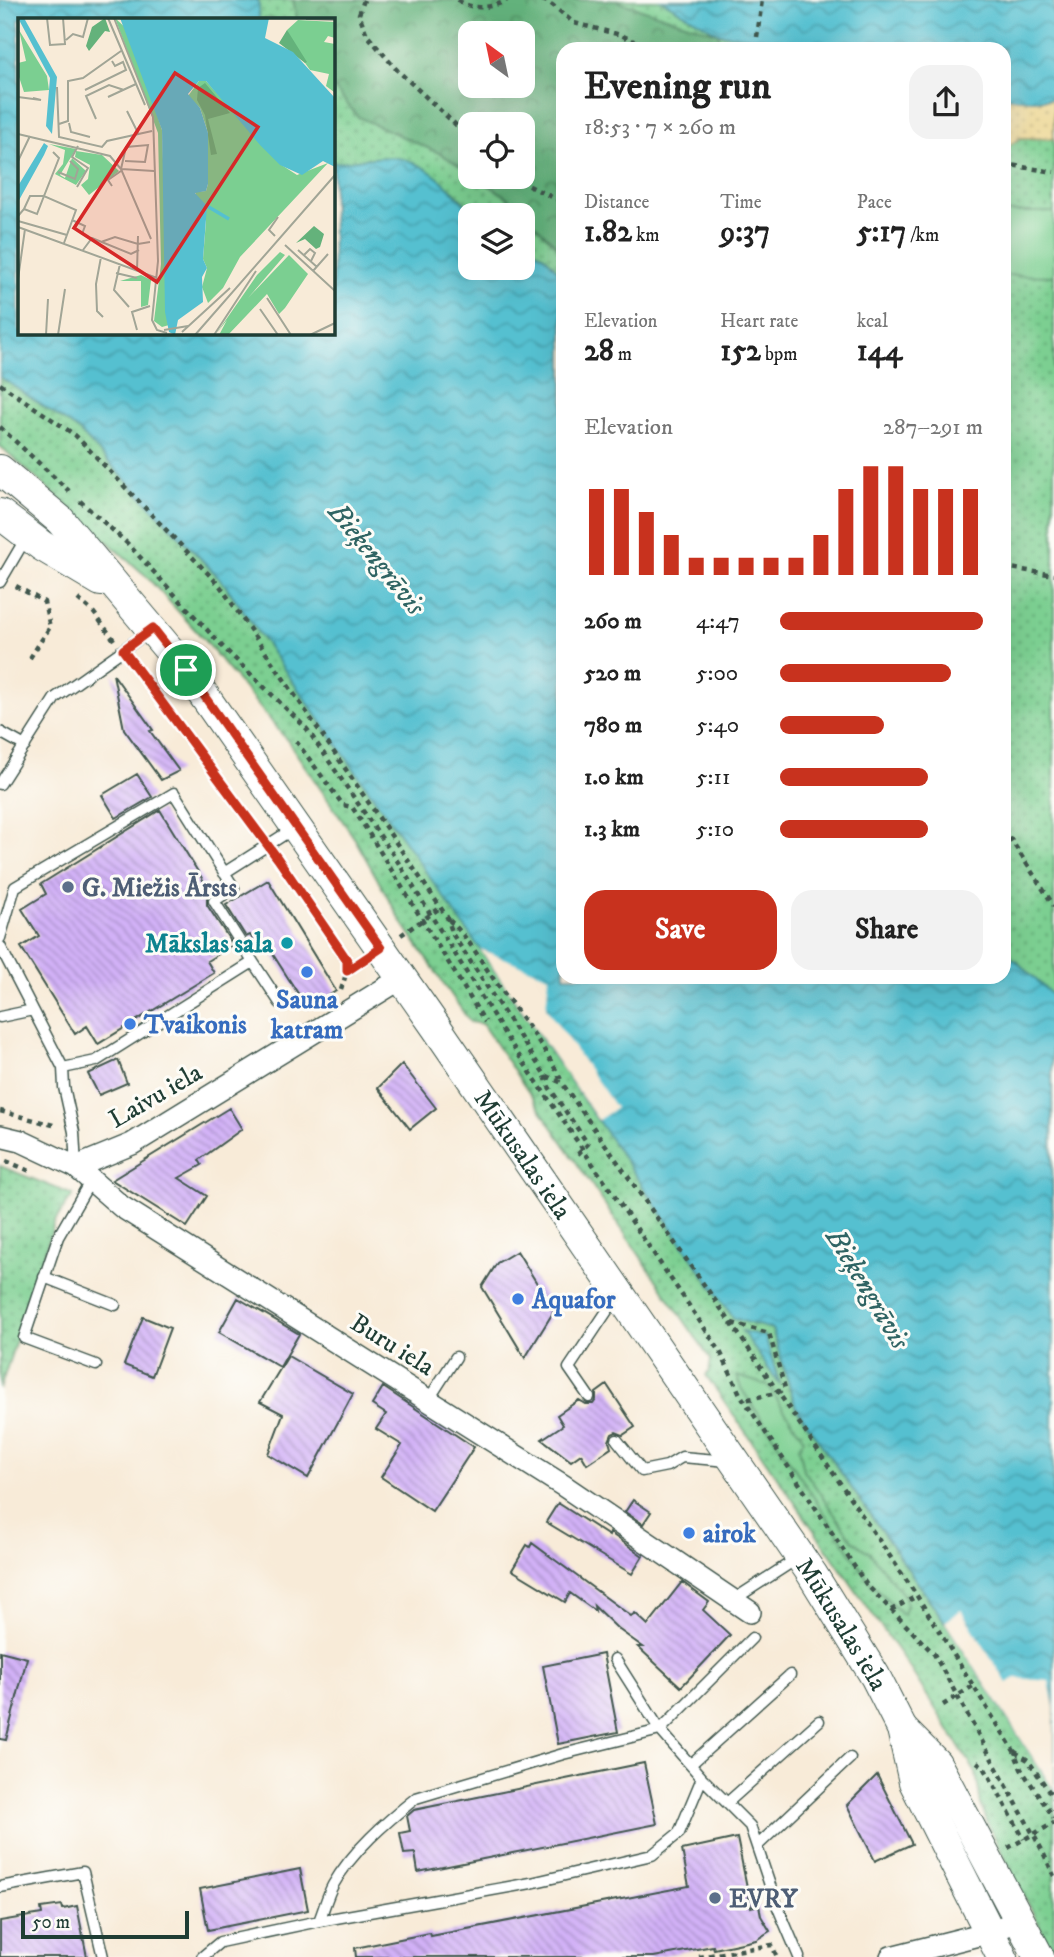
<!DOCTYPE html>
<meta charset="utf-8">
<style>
:root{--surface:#fff;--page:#f2f2f2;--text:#222;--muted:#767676;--accent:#c8321e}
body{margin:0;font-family:"IM FELL DW Pica",serif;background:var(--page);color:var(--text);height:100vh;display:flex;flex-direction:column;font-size:26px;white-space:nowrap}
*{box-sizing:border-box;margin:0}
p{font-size:23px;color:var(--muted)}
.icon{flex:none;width:38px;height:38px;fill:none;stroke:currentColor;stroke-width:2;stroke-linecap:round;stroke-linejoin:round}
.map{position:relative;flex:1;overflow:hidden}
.details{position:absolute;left:556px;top:42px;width:455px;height:942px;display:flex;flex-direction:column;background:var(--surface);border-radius:21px;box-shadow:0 7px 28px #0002}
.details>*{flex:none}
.needle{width:46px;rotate:327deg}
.buttons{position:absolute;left:458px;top:21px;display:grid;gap:14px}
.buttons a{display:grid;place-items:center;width:77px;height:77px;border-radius:14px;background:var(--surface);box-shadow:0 7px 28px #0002;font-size:35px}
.scale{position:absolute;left:21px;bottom:18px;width:168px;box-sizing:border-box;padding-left:7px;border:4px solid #1f3d34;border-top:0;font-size:19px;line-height:24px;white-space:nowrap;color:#1f3d34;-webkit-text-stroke:5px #fdfcf7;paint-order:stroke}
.pin{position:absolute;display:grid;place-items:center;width:60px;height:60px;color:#fff;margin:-30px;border:4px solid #fff;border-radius:50%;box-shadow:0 2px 7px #0007}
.round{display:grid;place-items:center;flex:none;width:74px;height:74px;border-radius:21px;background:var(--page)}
.head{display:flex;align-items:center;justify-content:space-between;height:119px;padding:0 28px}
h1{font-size:38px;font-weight:800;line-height:52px}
.figures{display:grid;grid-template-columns:repeat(3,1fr);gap:10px;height:119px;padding:7px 28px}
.figures div{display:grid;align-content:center}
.figures b{font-size:30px;font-weight:800}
.figures small{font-size:19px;font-weight:400}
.figures p{font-size:19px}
.chart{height:196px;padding:14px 28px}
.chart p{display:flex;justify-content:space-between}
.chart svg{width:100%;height:126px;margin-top:7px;stroke:var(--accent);stroke-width:6}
.action{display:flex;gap:14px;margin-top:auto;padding:14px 28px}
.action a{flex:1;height:80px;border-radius:21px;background:var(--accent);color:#fff;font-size:28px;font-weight:800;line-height:80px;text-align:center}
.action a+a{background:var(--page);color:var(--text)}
ul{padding:0 28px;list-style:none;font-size:23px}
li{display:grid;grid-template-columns:112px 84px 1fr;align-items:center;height:52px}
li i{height:18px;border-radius:9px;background:var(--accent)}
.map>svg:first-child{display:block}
.green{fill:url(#green-dots);stroke:#4d8662;stroke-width:2;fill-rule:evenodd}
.forest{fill:url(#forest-crowns);stroke:#427858;stroke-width:2;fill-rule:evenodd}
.sand{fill:url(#sand-dots);stroke:#868c69;stroke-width:2}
.pitch{fill:#7bcf91;stroke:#4d8662;stroke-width:2}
.water{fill:url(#water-waves);stroke:#3a7e82;stroke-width:2}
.pier{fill:#f8ebd8}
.building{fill:url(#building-back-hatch)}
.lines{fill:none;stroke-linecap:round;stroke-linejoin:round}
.lane-casing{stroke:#40574d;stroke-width:13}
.street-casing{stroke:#40574d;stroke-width:24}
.secondary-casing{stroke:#40574d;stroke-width:32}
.path{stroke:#40574d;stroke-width:4.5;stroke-dasharray:5 5;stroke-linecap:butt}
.lane{stroke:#fff;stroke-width:10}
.street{stroke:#fff;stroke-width:21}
.secondary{stroke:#fff;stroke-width:30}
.route-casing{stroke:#fff;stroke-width:14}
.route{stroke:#c8321e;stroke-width:9}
.service-dot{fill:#5c6f8a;stroke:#fdfcf7;stroke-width:2.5}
.culture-dot{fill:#0f9aa8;stroke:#fdfcf7;stroke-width:2.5}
.shop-dot{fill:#3f7fe0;stroke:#fdfcf7;stroke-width:2.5}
.labels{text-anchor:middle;stroke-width:6;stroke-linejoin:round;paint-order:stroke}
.service-label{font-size:26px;font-weight:bold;fill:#4e5e75;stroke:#fdfcf7;text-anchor:start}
.culture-label{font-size:26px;font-weight:bold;fill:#0d838f;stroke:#fdfcf7;text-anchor:end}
.shop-label{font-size:26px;font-weight:bold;fill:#366cbe;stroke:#fdfcf7;text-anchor:start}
.street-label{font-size:26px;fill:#1f3d34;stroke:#fdfcf7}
.water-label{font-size:28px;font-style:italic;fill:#2f6463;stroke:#fdfcf7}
.inset-river{fill:none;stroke:#55c0d0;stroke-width:3.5}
.inset-road{fill:none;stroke:#a1a596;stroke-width:2}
.view{fill:#d62828;fill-opacity:0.15;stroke:#d62828;stroke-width:3.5}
.inset-edge{fill:none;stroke:#1f3d34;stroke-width:3.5}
</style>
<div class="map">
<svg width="1054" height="1957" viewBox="0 0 1054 1957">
<defs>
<pattern id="green-dots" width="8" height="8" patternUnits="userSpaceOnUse" patternTransform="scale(1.75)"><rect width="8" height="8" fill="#7bcf91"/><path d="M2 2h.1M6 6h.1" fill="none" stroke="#64a977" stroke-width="1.8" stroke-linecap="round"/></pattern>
<pattern id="forest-crowns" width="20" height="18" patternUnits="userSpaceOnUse" patternTransform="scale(1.75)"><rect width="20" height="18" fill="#64b27b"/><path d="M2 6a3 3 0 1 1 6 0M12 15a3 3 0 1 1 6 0" fill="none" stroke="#529266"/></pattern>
<pattern id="sand-dots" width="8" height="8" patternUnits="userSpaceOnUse" patternTransform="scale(1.75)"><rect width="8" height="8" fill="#eeda9e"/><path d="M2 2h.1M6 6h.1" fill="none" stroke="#ccbc89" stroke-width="1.8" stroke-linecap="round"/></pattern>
<pattern id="water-waves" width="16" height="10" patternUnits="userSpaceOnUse" patternTransform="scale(1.75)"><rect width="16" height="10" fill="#55c0d0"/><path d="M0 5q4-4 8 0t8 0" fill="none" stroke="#469daa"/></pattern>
<pattern id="building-back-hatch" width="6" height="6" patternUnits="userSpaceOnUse" patternTransform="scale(1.75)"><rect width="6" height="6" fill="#d2b1f7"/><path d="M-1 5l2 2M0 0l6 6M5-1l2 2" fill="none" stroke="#aa91c9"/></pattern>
</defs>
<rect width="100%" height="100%" fill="#fdfcf7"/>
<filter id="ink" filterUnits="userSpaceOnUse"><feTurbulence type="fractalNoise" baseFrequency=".0143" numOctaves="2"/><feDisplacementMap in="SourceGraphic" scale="14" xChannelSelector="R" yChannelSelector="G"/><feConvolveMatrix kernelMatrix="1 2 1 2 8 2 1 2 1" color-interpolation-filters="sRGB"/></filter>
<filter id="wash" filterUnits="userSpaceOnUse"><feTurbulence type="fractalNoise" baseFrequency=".00686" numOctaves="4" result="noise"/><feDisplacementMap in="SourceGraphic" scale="28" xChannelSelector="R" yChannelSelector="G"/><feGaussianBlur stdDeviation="1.57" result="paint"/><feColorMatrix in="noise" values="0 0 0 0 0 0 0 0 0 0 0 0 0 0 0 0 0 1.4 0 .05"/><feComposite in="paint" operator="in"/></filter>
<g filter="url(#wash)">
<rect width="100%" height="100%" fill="#f8ebd8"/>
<path class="green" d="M257 0H661L720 34 782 40 788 49H564L563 277C552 264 542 248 523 248V215H475L453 190 383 158 333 163 332 19H259V3ZM471 33H523V86H471ZM471 124H523V177H471Z
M1005 97 1031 100 1054 99V998L1015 960 1005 957Z
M0 377 78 430 223 582 311 707 772 1329 796 1408 944 1621 1054 1707V1954L990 1829 981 1805 976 1773 909 1667 706 1375 709 1372 711 1360 482 1024 470 1022 401 921 355 839 287 740 199 634 146 576 0 446Z
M0 1166 73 1195 55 1221 0 1389Z"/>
<path class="forest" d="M293 0H613L720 34 712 49H564V207L560 212 563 215V252L507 197 476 177H523V124H471V173L441 154 358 117 333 87 332 19H297ZM471 33H523V86H471Z"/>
<path class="sand" d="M1005 97 1031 100 1054 99V139L1021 138 1005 148Z"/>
<path class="pitch" d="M1005 212H1054V276L1005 275Z
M737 1376 767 1385 804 1439 799 1447 804 1470 853 1541 870 1553 905 1597 906 1604 903 1615 871 1583 741 1388Z"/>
<path class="water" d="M0 0H257L259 3V19H19V332H332L333 163C355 161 381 154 403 159 432 166 456 193 474 215H471V268H523V248C542 248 552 264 563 277L564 976H1004L1005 957 1015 960 1052 995 1054 1790 945 1622 796 1408 772 1329 734 1319 480 949 223 582 78 430 0 377Z
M661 0H1054V99L1031 100 1005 97 1004 49H788L782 40 720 34Z
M742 1331 765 1336 780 1385Z"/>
<path class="pier" d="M480 949 549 976 546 1008 616 1108 598 1120Z
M961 1610 1007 1683 1016 1678 1049 1681 1054 1707V1790L945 1622Z"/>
<g id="blocks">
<path class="building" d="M113 674 153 730 150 731 179 771 161 780 124 729Z
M137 774 152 797 116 818 102 795Z
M160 810 211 893 207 898V905L233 945 207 961 214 973 98 1044 87 1026 75 1034 21 947 39 936 22 909 46 894 41 884Z
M268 880 336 991 308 1009 265 942 257 946 250 935 246 937 226 905Z
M118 1060 127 1083 99 1095 88 1074Z
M402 1064 436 1108 410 1129 378 1088Z
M229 1108 242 1129 199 1160 202 1165 179 1178 207 1196 187 1227 112 1180Z
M517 1251 554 1311 525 1358 482 1287 497 1263Z
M238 1298 299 1334 280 1367 219 1332Z
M143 1317 170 1328 152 1376 124 1365Z
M288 1356 353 1394 308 1478 268 1454 283 1414 260 1402Z
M607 1385 635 1427 623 1435 616 1432 612 1434 609 1441 611 1448 587 1464 581 1454 571 1461 542 1439 563 1425 557 1415 579 1400 586 1404H593L596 1400V1393Z
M383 1387 474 1447 432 1511 381 1477 402 1445 376 1429 386 1414 372 1405Z
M633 1500 651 1512 643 1524 625 1512Z
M558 1503 609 1536 610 1533 643 1556 632 1574 546 1522Z
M532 1543 631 1616 635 1613 648 1625 682 1582 709 1602 703 1610 730 1635 681 1687 638 1647H643L618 1629 594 1606 595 1611 570 1593 565 1602 512 1570 527 1545 530 1547Z
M0 1651 27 1658 6 1740 0 1739Z
M603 1654 618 1732 558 1744 543 1666Z
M644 1763 657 1824 418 1872 415 1853 404 1854 400 1833 410 1831 407 1816 414 1810Z
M877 1775 912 1844 875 1861 847 1805Z
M737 1838 751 1907 759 1905 761 1916 770 1931 756 1940 714 1949 713 1946 654 1957H356L355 1948 430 1933 431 1936 689 1886 682 1850Z
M300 1869 308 1910 208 1930 200 1889Z
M62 1905 63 1909 77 1906 87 1957H0V1921L42 1914 41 1908Z"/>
</g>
</g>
<g filter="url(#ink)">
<use href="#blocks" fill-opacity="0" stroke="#40574d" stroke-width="2"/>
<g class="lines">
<defs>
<path id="lane" d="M0 582 27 536
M0 732 25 746
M0 784 55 698 151 630
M224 873 296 827
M0 938 15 887 174 793 234 888 214 901 253 962 96 1061 63 1068
M0 946 63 1068 64 1087 74 1132 76 1167
M253 962 280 1003
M0 1017 33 1010
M91 1180 58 1237 24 1338 96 1365
M44 1277 115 1305
M589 1397 569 1368 617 1296
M429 1399 456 1357
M617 1440 642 1471 667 1466 682 1457 728 1461
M733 1600 798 1558
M615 1659 660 1730 702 1778 750 1826 776 1903 799 1957
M691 1764 790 1675
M727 1803 819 1721
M757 1846 850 1758
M0 1887 83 1872 103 1957
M319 1921C324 1909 327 1896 333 1885 352 1851 386 1822 416 1798L563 1754 660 1730 752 1638
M202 1957 220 1942 319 1921 531 1883 652 1855 679 1833 702 1778"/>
<path id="street" d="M0 1136 21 1141 76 1167 122 1207 564 1486 750 1612
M76 1167 132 1144 402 978
M891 1957 990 1932 1020 1920"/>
<g id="secondary">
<path id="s1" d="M0 470 60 520 186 670 436 1027 812 1574 875 1676 902 1729 914 1782 1002 1957"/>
<path d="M0 514 42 546 101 581"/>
<path d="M902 1729 936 1763 1039 1957"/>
</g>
</defs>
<use href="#lane" class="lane-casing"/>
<use href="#street" class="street-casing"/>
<use href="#secondary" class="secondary-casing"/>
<path class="path" d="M364 0 359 14 367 35 396 69 471 139
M458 0C472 11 492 8 507 0
M542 0 550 3 574 23 621 35 651 49
M757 37 762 0
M1004 164 1054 172
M511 177 564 203
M0 384 75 435 220 586 447 917 453 935 545 1075 562 1083 731 1323 917 1596 1014 1751 1021 1769 1054 1818
M0 427 69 491
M80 501 128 544 222 646 307 729 398 862 509 1041 720 1351 740 1394 866 1584 934 1654 1042 1850 1054 1876
M1004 567 1054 575
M16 586 44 602 50 627 28 661
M78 599 94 613 114 640
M131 660 259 833
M296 741 343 805 352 807 365 827 485 1022
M1004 829 1054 906
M276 857 347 960V971
M449 920C468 937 480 960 495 981 518 1013 545 1046 562 1082
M401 935 440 908
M341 990 347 971 361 962
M545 1076 549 1087 588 1144 576 1156
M0 1111 57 1126
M6 1161 30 1171
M732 1323 769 1333 785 1388 777 1393 744 1400
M891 1610 917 1596
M943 1705 973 1686
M1015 1752 1028 1760 1054 1799
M977 1762 984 1767 1024 1839
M1008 1848 1054 1823
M699 1957 772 1945 777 1957"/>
<use href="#lane" class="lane"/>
<use href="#street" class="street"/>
<use href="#secondary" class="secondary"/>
</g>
</g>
<g class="lines" filter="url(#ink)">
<defs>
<path id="route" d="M153 628 186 670 381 948 347 971V960L278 859 123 650Z"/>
</defs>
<use href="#route" class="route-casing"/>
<use href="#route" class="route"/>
</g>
<g class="service-dot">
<circle cx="68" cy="887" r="7"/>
<circle cx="715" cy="1898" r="7"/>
</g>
<circle class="culture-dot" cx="287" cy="943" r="7"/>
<g class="shop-dot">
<circle cx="307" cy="972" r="7"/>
<circle cx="130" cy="1024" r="7"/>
<circle cx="518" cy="1299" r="7"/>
<circle cx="689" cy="1533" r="7"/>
</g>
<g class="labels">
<g class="service-label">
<text x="82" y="896">G. Miežis Ārsts</text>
<text x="729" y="1907">EVRY</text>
</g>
<g class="culture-label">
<text x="273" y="952">Mākslas sala</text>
</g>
<g class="shop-label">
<text x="307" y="1008" text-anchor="middle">Sauna<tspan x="307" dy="30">katram</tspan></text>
<text x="144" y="1033">Tvaikonis</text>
<text x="532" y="1308">Aquafor</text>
<text x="703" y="1542">airok</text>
</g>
<g class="street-label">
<text transform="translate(155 1095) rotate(-30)" y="9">Laivu iela</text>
<text dy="9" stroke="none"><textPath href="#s1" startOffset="864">Mūkusalas iela</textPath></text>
<text transform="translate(393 1344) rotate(32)" y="9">Buru iela</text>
<text dy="9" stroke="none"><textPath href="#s1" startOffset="1432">Mūkusalas iela</textPath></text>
</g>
<g class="water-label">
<text transform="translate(378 558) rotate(51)" y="10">Bieķengrāvis</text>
<text transform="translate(869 1288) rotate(59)" y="10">Bieķengrāvis</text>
</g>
</g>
<g transform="translate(18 18)">
<rect width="317" height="317" fill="#f8ebd8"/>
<path d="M97 0 112 14 144 112 148 232 153 242 148 265 151 307 144 309 136 303 143 246 140 115ZM280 2 317 4V20L310 18 306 24 317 26 316 74 308 68 311 56 292 52 271 22 269 12ZM1 12 29 58 31 72 6 74 0 56V45L8 43ZM181 63H188L262 146 279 157 310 145 222 239 205 270 190 285 184 269 189 250 185 241 188 203 177 174 188 173 190 166V115L182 90 170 78ZM31 126 58 131 42 157 47 160 54 140 68 153 58 167 37 156 45 146 47 132ZM58 133 84 137 101 153 71 177 63 167 70 161 72 147 57 139ZM262 234 267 237 230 280 271 237 290 256 267 290 261 296 249 276 210 317H201L209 302 198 316 239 257ZM123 257 133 262 130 287 123 289V263H102Z" fill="#7bcf91"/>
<path d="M87 0 92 14 87 13 71 33 68 28 74 9ZM269 12 289 44 287 45 261 25ZM187 65 212 95 190 101 199 136 193 137 187 97 179 82 180 70ZM296 208 306 216 302 229 298 231 287 221 278 225Z" fill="#64b27b"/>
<path d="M0 0H6L39 59 34 116 28 108 32 60ZM102 0H251L247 20 275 34 317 80V149L305 143 284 157 262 147 242 127 188 63H181L170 76 182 90 190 115V166L188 173 177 175 189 188 185 241 189 250 184 259 185 284 160 302 157 317 151 314 147 294 144 112ZM26 125 30 128 26 137 0 184V168Z" fill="#55c0d0"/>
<path class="inset-river" d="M189 188 211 201"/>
<path class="inset-road" d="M29 0 32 27 47 26 45 0M90 0 127 87M96 0 135 99 140 243 134 302 139 312 149 315M288 1 317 2M48 22 55 16 65 19 70 0M39 69 41 119 84 129 89 123 134 113M67 72 108 52 105 44 97 48 94 43M0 79 23 82 15 80M90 79 118 66M109 93 120 115M78 101 68 78 91 67 106 72M51 105 53 114 72 119M41 106 50 103V63L65 60 103 33M0 116 92 138 103 151 133 221M0 143 12 118M103 151 108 129 130 127 127 144 107 143M103 151 136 153M40 154 57 161 60 151 52 143M94 168 90 162 103 153M59 169 70 150 54 139 60 128M6 191 12 178H26L41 140 35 134M0 198 6 191 19 196 26 178 58 192 46 225M54 202 67 208 64 216M0 203 49 217M0 209 139 260M257 218 251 212 260 199M83 224 97 219 120 226 132 224M267 227 317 273M65 232 74 220 113 236 121 232M280 232 299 249M286 237 292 231 297 235 293 243M83 239 78 266 79 293 85 299M102 246 96 272 111 289M119 253 120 218M295 253 310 236M98 255 119 260M0 261 7 211M249 280 273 317M242 291 260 317M119 312 114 294 132 288M146 312 170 308M164 314 212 270M28 317 30 281M40 317 47 271M145 317H185M177 317 317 157M196 317 238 253M292 317 317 305"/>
<path class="view" d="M157 55 240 109 139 264 56 210Z"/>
<rect width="317" height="317" class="inset-edge"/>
</g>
</svg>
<div class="buttons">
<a><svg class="needle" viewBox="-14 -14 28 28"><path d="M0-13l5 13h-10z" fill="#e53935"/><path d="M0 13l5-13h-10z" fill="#767676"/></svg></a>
<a><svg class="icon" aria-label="locate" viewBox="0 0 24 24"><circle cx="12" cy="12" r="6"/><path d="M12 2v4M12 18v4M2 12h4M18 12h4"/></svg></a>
<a><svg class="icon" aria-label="layers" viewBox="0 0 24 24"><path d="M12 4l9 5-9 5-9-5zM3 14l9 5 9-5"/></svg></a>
</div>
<div class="scale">50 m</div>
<div class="pin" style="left:186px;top:670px;background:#1e9e55"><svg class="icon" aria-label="arrive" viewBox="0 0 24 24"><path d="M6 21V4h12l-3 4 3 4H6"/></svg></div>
<section class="details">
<div class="head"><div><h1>Evening run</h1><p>18:53 · 7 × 260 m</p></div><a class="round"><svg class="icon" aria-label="share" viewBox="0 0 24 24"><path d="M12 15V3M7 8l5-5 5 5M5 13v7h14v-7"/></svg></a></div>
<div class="figures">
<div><p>Distance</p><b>1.82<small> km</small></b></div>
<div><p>Time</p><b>9:37</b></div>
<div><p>Pace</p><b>5:17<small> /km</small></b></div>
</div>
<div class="figures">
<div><p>Elevation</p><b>28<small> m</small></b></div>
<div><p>Heart rate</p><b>152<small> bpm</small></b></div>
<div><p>kcal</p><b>144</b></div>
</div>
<div class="chart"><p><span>Elevation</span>287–291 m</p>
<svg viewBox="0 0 160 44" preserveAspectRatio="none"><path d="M5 44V14M15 44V14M25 44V22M35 44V30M45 44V38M55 44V38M65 44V38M75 44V38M85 44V38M95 44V30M105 44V14M115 44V6M125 44V6M135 44V14M145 44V14M155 44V14"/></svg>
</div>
<ul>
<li><b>260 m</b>4:47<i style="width:100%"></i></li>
<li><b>520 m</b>5:00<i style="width:84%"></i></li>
<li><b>780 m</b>5:40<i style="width:51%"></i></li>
<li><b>1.0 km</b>5:11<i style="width:73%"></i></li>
<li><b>1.3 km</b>5:10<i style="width:73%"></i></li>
</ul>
<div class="action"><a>Save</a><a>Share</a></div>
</section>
</div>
